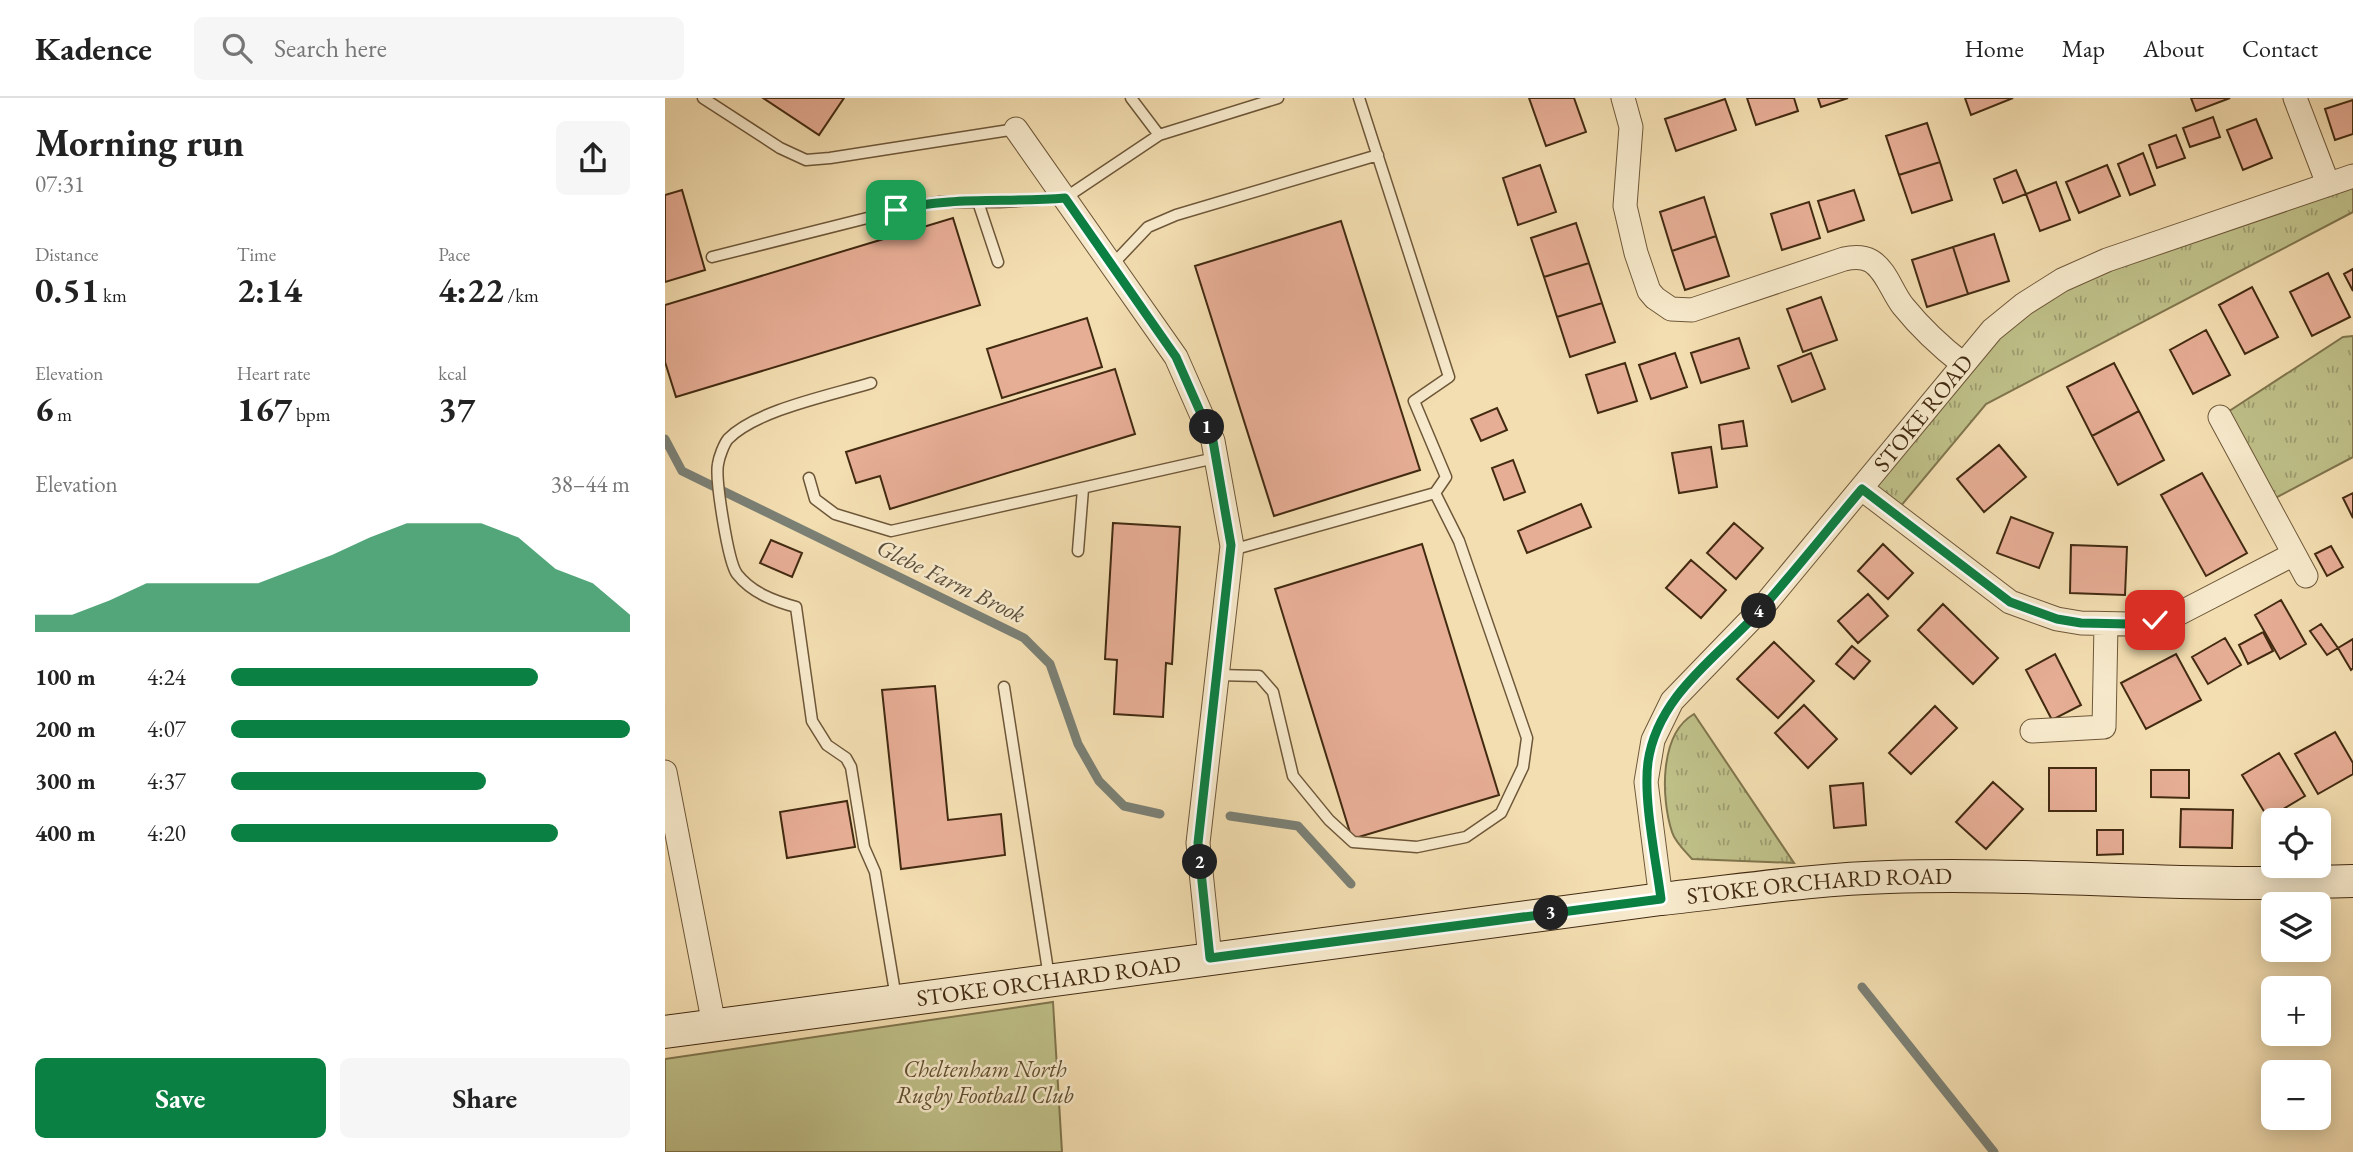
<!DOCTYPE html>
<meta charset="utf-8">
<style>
:root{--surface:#fff;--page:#f6f6f6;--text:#222;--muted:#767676;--line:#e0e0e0;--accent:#0b8043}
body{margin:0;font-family:"EB Garamond",serif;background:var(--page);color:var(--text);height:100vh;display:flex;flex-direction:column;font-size:26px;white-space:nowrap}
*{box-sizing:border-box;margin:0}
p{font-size:23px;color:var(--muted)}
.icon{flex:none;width:38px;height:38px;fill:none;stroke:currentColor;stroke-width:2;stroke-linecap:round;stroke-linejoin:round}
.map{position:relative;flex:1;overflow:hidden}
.panel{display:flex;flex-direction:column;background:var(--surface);width:665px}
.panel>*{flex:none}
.fabs{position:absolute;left:1596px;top:710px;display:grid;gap:14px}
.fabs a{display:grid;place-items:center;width:70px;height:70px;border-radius:10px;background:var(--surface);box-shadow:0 4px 18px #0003;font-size:35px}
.pin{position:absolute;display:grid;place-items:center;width:60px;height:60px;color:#fff;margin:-30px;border-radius:14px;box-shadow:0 4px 10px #0006}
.km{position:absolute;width:35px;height:35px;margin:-18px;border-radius:50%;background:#222;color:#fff;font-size:19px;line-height:35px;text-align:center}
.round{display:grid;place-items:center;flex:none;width:74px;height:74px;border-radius:10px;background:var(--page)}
.headline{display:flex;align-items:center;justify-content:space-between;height:119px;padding:0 35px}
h1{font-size:38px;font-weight:700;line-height:52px}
.stats{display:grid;grid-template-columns:repeat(3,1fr);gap:10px;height:119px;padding:7px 35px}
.stats div{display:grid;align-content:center}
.stats b{font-size:35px;font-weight:700}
.stats small{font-size:19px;font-weight:400}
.stats p{font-size:19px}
.chart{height:196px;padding:14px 35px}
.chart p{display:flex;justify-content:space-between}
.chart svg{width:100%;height:126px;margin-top:7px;fill:var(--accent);opacity:.7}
.primary-button{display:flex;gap:14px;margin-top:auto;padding:14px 35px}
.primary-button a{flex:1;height:80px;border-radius:10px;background:var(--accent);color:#fff;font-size:28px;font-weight:700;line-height:80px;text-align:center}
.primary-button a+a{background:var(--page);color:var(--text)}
ul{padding:0 35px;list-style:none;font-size:23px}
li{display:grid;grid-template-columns:112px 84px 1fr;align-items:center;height:52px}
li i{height:18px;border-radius:9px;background:var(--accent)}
header{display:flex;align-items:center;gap:42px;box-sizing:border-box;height:98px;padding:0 35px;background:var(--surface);border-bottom:2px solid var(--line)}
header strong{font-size:33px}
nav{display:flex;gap:38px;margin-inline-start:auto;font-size:24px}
.search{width:490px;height:63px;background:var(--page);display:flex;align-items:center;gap:18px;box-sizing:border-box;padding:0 24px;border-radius:10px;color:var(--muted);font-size:26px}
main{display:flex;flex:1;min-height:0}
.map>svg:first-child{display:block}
.grass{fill:url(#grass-tufts);stroke:#80754d;stroke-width:2}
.green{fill:#bfc089;stroke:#80754d;stroke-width:2}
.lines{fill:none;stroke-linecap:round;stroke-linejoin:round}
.stream{stroke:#7b8075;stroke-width:9}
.building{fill:#e7ae96;stroke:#422a11;stroke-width:2}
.lane-casing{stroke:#6e5739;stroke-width:13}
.street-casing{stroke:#6e5739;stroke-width:25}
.secondary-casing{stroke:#422a11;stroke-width:34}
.lane{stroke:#f7eacc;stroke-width:10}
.street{stroke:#f7eacc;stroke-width:23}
.secondary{stroke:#f7eacc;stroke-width:32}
.route-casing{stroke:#fff;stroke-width:14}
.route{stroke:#0b8043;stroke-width:9}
.labels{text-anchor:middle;stroke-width:5;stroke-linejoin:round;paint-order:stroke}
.street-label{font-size:23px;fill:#422a11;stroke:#f7eacc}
.park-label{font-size:23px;font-style:italic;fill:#61502f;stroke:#f7eacc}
.water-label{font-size:24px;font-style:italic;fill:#5a4e3b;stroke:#f7eacc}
</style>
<header>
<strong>Kadence</strong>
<div class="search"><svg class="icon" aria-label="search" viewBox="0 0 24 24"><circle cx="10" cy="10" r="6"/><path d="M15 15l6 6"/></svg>Search here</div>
<nav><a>Home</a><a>Map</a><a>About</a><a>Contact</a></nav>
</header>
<main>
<section class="panel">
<div class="headline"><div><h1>Morning run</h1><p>07:31</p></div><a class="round"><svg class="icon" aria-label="share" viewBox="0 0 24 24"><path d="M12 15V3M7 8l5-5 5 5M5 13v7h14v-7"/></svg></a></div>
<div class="stats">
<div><p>Distance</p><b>0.51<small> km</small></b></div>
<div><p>Time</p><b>2:14</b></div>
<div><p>Pace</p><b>4:22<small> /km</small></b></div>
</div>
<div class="stats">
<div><p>Elevation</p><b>6<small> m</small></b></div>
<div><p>Heart rate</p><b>167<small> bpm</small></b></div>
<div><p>kcal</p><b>37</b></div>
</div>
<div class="chart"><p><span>Elevation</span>38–44 m</p>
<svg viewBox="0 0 160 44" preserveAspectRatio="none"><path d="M0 44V38L10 38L20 33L30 27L40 27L50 27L60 27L70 22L80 17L90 11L100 6L110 6L120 6L130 11L140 22L150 27L160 38V44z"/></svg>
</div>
<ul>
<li><b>100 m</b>4:24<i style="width:77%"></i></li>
<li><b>200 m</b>4:07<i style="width:100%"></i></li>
<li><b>300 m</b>4:37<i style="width:64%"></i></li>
<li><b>400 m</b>4:20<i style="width:82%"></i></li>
</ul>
<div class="primary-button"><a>Save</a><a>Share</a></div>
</section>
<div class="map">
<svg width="1688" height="1054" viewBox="0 0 1688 1054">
<defs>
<pattern id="grass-tufts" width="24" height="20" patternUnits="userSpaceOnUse" patternTransform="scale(1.75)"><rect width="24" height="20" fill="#bfc089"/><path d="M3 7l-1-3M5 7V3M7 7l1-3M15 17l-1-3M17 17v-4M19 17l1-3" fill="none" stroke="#9d9c6f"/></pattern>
</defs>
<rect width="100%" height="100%" fill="#f3deb1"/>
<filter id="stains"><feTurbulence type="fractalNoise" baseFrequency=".00286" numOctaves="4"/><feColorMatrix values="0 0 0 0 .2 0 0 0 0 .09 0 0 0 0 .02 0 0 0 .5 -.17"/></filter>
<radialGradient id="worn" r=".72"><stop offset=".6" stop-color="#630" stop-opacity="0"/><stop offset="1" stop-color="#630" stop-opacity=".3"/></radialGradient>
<path class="grass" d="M1688 78V114L1321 306 1230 415 1197 391 1359 206Z
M1688 238V359L1601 405 1555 319 1678 239Z
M1029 616 1129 765 1027 761C1020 753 1010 744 1007 734 996 700 994 636 1029 616Z"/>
<path class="green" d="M388 904 397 1054H0V961Z"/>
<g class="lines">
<path class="stream" d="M0 341 17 373 359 540 385 566 413 646 434 683 459 708 495 716
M565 718 633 728 686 786
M1197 889 1329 1054"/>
</g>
<path class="building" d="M98 0H179L154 37Z
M864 0H909L921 34 881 48Z
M1082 0H1129L1133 13 1091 27Z
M1153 0H1183L1156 9Z
M1300 0H1348L1306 17Z
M1526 0H1565L1531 13Z
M1060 1 1071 32 1011 53 1000 21Z
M1688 2V36L1670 42 1660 11Z
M1548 19 1555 39 1525 49 1518 30Z
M1591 21 1607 60 1578 72 1562 32Z
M1262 25 1275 64 1234 77 1221 38Z
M1511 37 1520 60 1492 70 1484 47Z
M1478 55 1490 87 1465 97 1453 66Z
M1275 64 1287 102 1247 115 1234 77Z
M875 67 891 114 853 127 838 80Z
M1442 67 1455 98 1414 115 1401 84Z
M1351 72 1361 96 1338 105 1329 81Z
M1391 84 1405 122 1375 133 1361 96Z
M17 92 40 172 0 184V97Z
M1189 92 1199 122 1163 134 1153 103Z
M1039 99 1051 138 1007 153 995 114Z
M1144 104 1155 140 1117 152 1106 116Z
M288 120 315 207 11 299 0 264V207Z
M676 123 755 372 609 418 530 168Z
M911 125 924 165 879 179 866 140Z
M1329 136 1344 183 1303 196 1288 149Z
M1051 138 1064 178 1020 192 1007 153Z
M1288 149 1303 196 1262 209 1247 162Z
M924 165 937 205 892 219 879 179Z
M1688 171V193L1679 176Z
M1663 175 1685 219 1647 238 1625 194Z
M1587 189 1613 239 1580 256 1554 207Z
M1156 199 1172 242 1138 254 1122 211Z
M937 205 950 244 905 259 892 219Z
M422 220 437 269 337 300 322 251Z
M1541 232 1565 277 1528 296 1505 252Z
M1074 240 1084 270 1036 285 1026 255Z
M1010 255 1022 289 986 301 974 267Z
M1146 255 1160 291 1127 304 1113 268Z
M960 265 972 303 933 315 921 277Z
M1449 265 1474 313 1427 338 1402 289Z
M450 271 470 336 225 411 215 378 191 385 181 354Z
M832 310 842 332 816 343 806 321Z
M1474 313 1499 362 1453 387 1427 338Z
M1078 323 1082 348 1057 351 1054 327Z
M1334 347 1361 379 1319 414 1292 381Z
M1046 349 1052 389 1014 395 1007 355Z
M848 362 860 394 839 402 827 370Z
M1537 375 1582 455 1541 478 1496 397Z
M1688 395V420L1678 400Z
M916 406 926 429 862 455 853 433Z
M1346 419 1388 435 1374 470 1332 455Z
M448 425 515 429 507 566 501 565 498 619 449 616 452 562 440 561Z
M1069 425 1098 450 1071 481 1042 455Z
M106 442 137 455 127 479 95 465Z
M757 446 834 697 687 741 610 491Z
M1218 446 1248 475 1223 501 1193 473Z
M1406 447 1462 449 1460 497 1405 495Z
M1666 448 1678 469 1662 478 1650 456Z
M1026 462 1061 492 1036 520 1001 490Z
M1203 496 1223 518 1193 545 1173 523Z
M1616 502 1641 546 1615 561 1590 517Z
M1278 506 1333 560 1308 586 1253 532Z
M1656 526 1673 550 1662 557 1645 533Z
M1598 534 1608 553 1583 566 1574 547Z
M1560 540 1576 567 1543 586 1527 559Z
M1688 541V570L1686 572 1673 550Z
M1109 544 1149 583 1113 620 1072 581Z
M1187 548 1205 563 1189 581 1171 566Z
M1390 556 1416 607 1387 622 1361 572Z
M1511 556 1536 602 1481 631 1456 585Z
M270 588 283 722 336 716 340 757 236 771 217 592Z
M1139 607 1172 641 1143 670 1110 635Z
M1270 608 1292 630 1246 676 1224 655Z
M1670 634 1688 665V676L1653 696 1630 656Z
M1614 655 1640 698 1603 720 1577 677Z
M1384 670H1431V713H1384Z
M1486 672H1524V700L1486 699Z
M1328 684 1358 711 1321 751 1291 724Z
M1198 685 1201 727 1169 730 1165 688Z
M182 703 190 749 122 760 115 714Z
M1516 711 1568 712 1567 750 1515 749Z
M1432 732H1458V756L1432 757Z"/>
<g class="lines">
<defs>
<path id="lane" d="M38 0 115 50 141 62 165 60 351 31
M466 0 494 37
M313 104 333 164
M47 159 250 108 275 104H335L400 100 494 37 613 0
M447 167 483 129 511 117 713 57
M206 285C167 297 91 312 63 341 59 346 54 359 53 366 50 381 63 464 72 476 87 495 109 503 131 509L147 623 162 647 181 660 186 669 199 749 210 774 231 900
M144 380 150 401 170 416 226 433 550 360
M567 452 770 395 781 379 749 303 784 279 694 0
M413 453 418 391
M552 577 594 578 608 594 628 678 664 722 688 744 752 749 801 739 836 715 858 669 862 640 794 443 770 395
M339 589 384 879"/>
<path id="street" d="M958 0 966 29 960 108 971 155 984 193 990 200 1006 211 1027 212 1179 161C1188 159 1197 158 1206 163 1221 172 1227 194 1238 208 1255 229 1276 249 1298 266
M1630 0 1663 86
M351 31 511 259 548 343 567 448 533 745 545 860
M1555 319 1641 478
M1197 391 1345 504 1392 521 1416 525 1465 526 1513 516 1629 456
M1367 633 1439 629 1441 527
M0 674 49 927
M996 801 981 684 988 642 1007 603 1096 511 1327 232 1359 206 1397 182 1442 162 1688 78"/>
<g id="secondary">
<path id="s1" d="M0 934 996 801C1072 793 1148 781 1224 779 1340 775 1455 784 1571 785 1610 785 1649 784 1688 783"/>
</g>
</defs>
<use href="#lane" class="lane-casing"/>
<use href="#street" class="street-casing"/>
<use href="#secondary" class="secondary-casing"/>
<use href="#lane" class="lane"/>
<use href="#street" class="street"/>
<use href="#secondary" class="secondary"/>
</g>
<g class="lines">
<defs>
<path id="route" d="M231 112C286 98 343 105 400 100L511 259 548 343 566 447 533 745 545 860 996 801C991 762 978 701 983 664 993 595 1056 557 1098 509 1132 470 1164 430 1197 391L1345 504 1392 521 1416 525 1465 526 1490 522"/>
</defs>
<use href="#route" class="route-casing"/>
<use href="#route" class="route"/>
</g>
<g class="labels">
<g class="street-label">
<text transform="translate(1258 315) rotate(-51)" y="8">STOKE ROAD</text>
<text dy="8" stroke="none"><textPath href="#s1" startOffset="1164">STOKE ORCHARD ROAD</textPath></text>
<text dy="8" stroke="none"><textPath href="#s1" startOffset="387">STOKE ORCHARD ROAD</textPath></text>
</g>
<g class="park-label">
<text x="320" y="979">Cheltenham North<tspan x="320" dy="26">Rugby Football Club</tspan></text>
</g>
<g class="water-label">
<text transform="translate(286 483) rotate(26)" y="8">Glebe Farm Brook</text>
</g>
</g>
<rect width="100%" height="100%" filter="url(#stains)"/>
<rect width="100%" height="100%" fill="url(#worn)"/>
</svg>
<div class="fabs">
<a><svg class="icon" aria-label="locate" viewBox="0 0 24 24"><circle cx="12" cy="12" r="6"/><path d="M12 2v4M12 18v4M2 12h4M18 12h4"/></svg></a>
<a><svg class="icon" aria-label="layers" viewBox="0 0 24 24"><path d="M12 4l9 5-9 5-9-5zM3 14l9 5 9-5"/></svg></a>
<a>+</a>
<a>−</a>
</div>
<div class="pin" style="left:231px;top:112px;background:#1e9e55"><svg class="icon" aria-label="arrive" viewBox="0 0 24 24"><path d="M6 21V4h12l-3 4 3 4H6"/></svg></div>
<div class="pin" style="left:1490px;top:522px;background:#d93025"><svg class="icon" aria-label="check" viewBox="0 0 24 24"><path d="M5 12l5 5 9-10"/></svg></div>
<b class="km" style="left:542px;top:329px">1</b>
<b class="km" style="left:535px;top:764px">2</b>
<b class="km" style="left:886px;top:815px">3</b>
<b class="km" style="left:1094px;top:513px">4</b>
</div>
</main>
